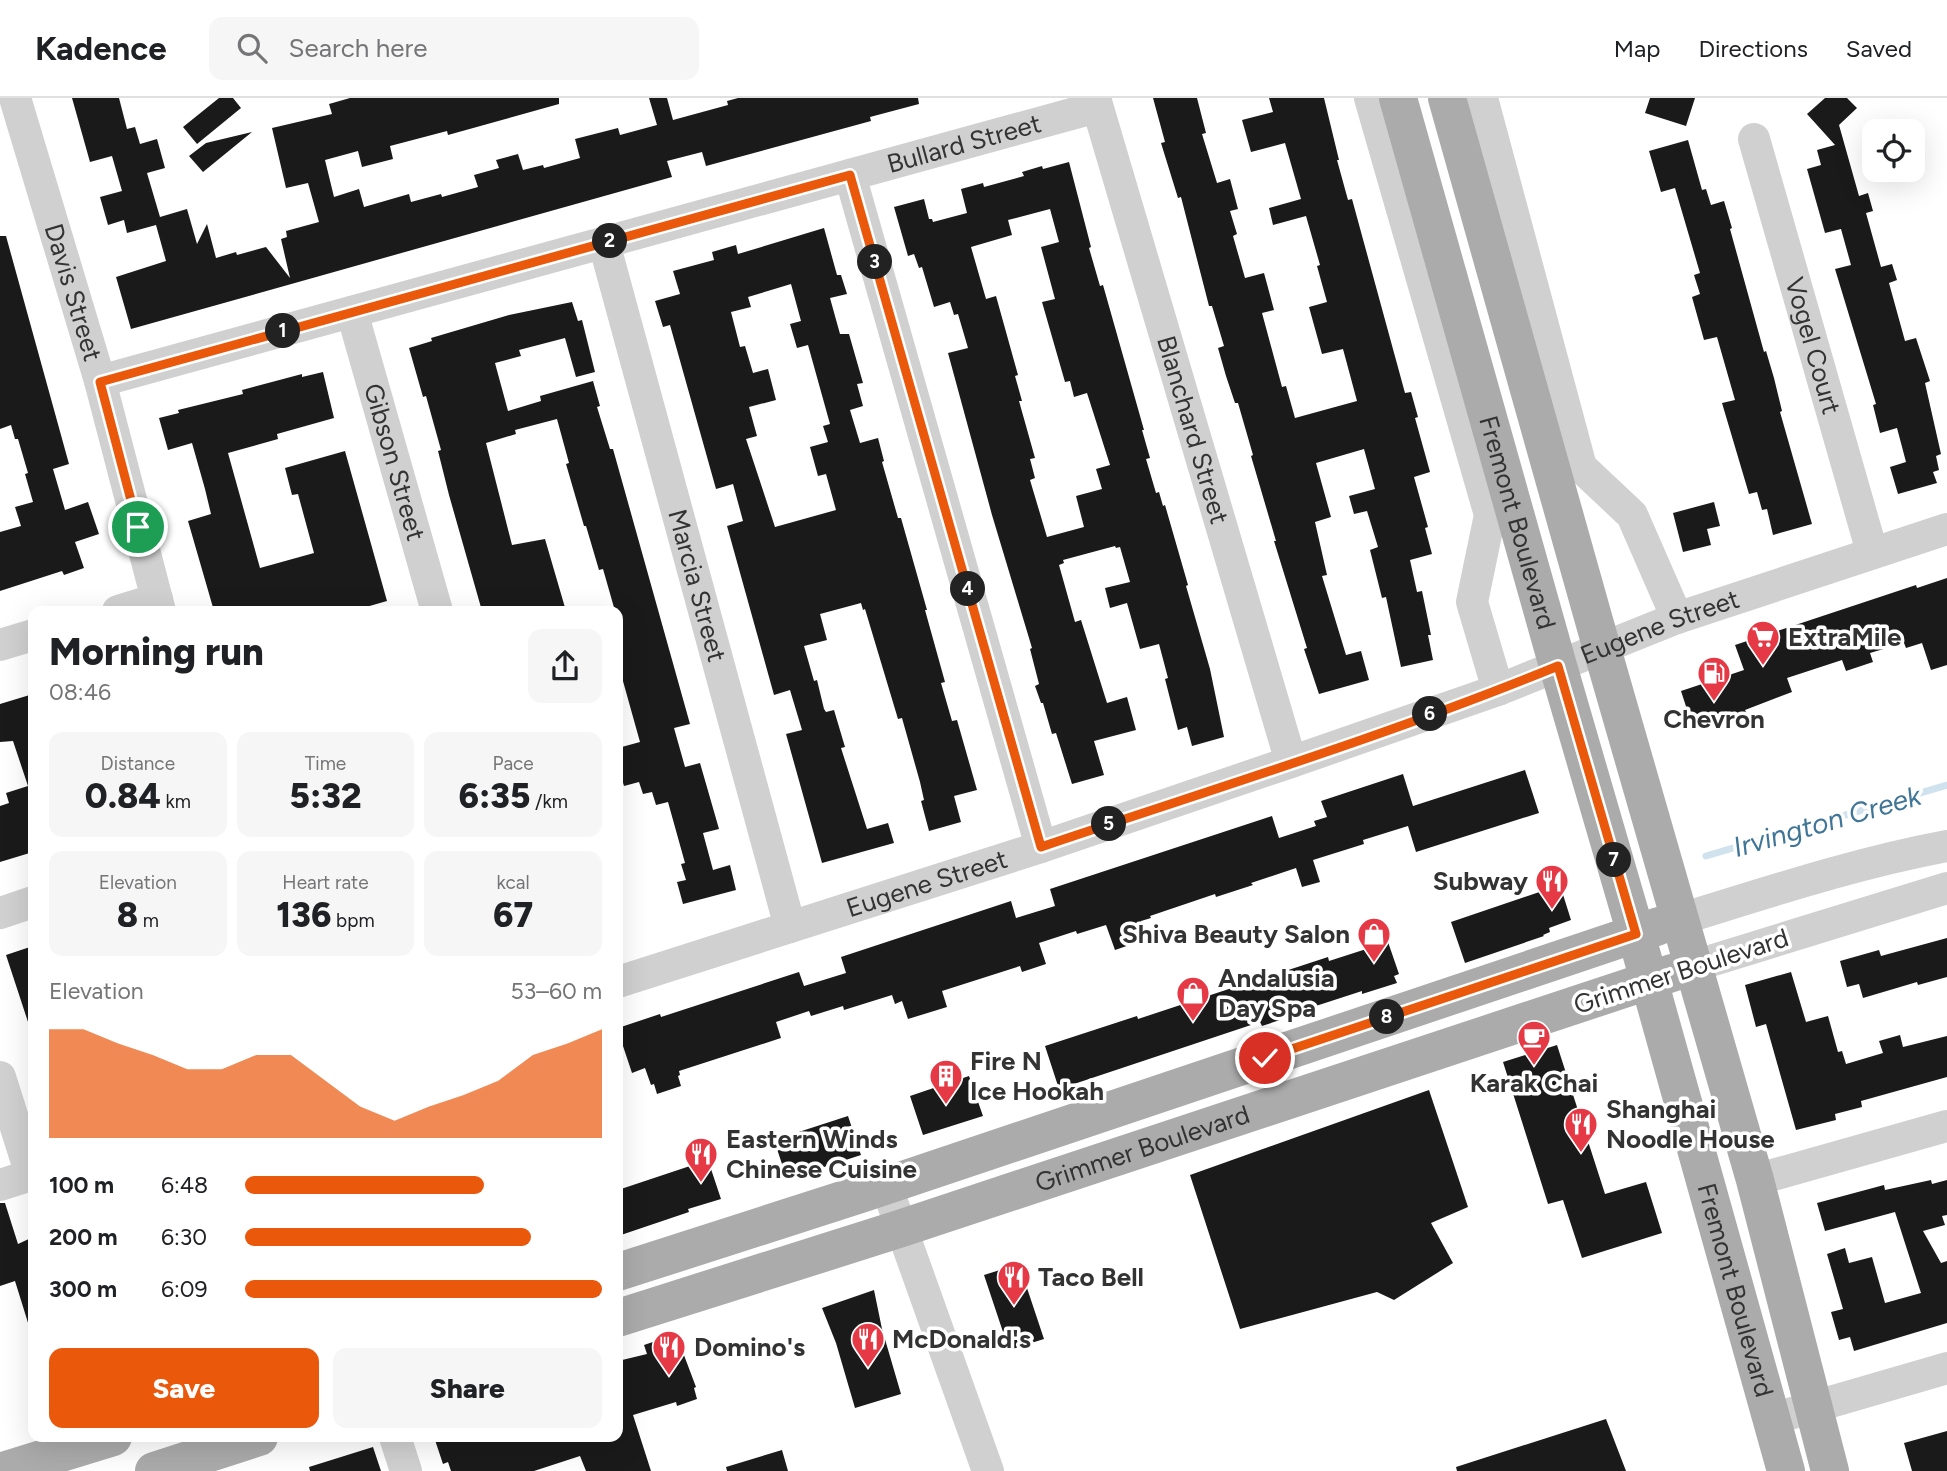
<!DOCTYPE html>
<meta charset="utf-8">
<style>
:root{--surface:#fff;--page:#f6f6f6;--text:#202124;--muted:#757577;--line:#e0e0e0;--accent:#ea580c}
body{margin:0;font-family:Figtree,sans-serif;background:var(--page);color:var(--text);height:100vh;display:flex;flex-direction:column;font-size:26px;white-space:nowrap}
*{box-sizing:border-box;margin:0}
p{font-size:23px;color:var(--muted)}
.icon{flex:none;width:38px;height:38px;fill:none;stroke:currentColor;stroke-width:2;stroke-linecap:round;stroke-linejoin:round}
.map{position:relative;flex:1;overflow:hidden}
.side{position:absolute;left:28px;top:508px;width:595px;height:836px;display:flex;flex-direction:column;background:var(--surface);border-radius:14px;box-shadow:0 7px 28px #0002}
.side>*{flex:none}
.controls{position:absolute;left:1862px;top:21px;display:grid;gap:14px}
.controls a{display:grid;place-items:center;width:63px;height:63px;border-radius:14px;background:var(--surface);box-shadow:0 7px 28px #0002;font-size:35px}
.pin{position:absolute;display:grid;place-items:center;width:60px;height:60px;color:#fff;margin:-30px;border:4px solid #fff;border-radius:50%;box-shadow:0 2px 7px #0007}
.km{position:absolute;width:35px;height:35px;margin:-18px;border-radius:50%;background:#222;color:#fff;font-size:19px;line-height:35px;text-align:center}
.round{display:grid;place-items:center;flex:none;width:74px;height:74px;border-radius:14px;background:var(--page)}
.head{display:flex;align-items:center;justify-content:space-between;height:119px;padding:0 21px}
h1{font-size:38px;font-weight:800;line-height:52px}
.stats{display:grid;grid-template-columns:repeat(3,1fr);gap:10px;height:119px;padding:7px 21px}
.stats div{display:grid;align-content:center;border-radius:14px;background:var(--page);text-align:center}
.stats b{font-size:35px;font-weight:800}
.stats small{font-size:19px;font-weight:400}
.stats p{font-size:19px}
.chart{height:196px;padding:14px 21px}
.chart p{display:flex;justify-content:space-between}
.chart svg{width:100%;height:126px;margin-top:7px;fill:var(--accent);opacity:.7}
.action{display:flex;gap:14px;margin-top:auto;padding:14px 21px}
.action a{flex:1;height:80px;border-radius:14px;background:var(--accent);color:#fff;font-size:28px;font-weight:800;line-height:80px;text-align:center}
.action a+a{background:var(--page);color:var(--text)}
ul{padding:0 21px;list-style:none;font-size:23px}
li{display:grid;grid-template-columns:112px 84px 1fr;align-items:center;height:52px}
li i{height:18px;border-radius:9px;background:var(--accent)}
header{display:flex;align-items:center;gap:42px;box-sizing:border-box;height:98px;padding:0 35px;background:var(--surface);border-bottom:2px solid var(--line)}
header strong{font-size:33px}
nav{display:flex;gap:38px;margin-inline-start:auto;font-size:24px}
.search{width:490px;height:63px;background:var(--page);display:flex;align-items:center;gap:18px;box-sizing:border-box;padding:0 24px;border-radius:14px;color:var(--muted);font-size:26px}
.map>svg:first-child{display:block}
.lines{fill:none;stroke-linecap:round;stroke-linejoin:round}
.stream{stroke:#cfe2ee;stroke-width:7}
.building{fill:#1a1a1a;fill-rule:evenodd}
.minor{stroke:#d0d0d0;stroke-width:32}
.major{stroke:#ababab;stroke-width:38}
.route-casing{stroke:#fff;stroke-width:14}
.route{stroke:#ea580c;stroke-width:9}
.labels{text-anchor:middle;stroke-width:7;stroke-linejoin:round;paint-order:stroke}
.street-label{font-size:26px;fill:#333;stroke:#fff}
.poi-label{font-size:26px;font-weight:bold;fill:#333;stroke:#fff;text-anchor:start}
.water-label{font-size:28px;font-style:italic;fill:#3f7597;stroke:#fff}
</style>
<header>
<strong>Kadence</strong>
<div class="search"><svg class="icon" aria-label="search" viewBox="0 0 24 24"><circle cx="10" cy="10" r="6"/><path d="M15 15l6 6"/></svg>Search here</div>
<nav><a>Map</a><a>Directions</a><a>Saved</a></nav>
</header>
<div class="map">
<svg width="1947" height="1373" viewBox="0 0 1947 1373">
<rect width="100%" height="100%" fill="#fff"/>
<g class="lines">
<path class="stream" d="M1706 758 1947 687"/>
</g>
<path class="building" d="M72 0H119L127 31 135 29 140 46 157 41 165 70 147 75 160 119 187 111 197 146 207 126 216 160 236 154 237 157 266 149 290 180 281 141 287 139 286 133 319 124 308 85 286 90 272 30 332 16 329 6 350 0H559V6L448 37 447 33 390 48 393 61 362 69 358 53 325 62 334 99 359 91 364 109 409 96 411 104 441 96 442 99 478 89 474 77 499 70 496 62 518 56 523 72 543 67 544 70 580 60 575 41 618 30 620 37 657 27 649 0H667L673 22 728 7 727 3 738 0H918L919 6 870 19 871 23 706 68 702 54 667 63 672 79 131 231 116 179 166 163 156 127 127 135 124 122 108 127 100 99 122 93 112 58 90 64Z
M219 0H233L241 10 197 46 183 29Z
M1153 0H1197L1206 35 1202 36 1217 85 1230 81 1238 111 1230 113 1237 136 1233 138 1245 180 1264 175 1274 212 1262 215 1282 289 1286 288 1295 320 1357 303 1343 251 1322 256 1309 209 1327 204 1317 168 1320 167 1306 118 1273 127 1269 110 1301 101 1285 45 1251 54 1242 22 1273 14 1269 0H1324L1339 62H1337L1348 102 1352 101 1405 295 1411 294 1418 319 1415 320 1430 374 1414 379 1428 429 1425 430 1432 456 1410 462 1417 494 1422 493 1431 537H1428L1433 562 1401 569 1386 499 1382 500 1370 452 1378 449 1367 413 1354 416 1349 398 1375 391 1364 351 1316 365 1331 419 1315 424 1327 477 1322 478 1346 557 1361 553 1369 582 1319 596 1304 551 1307 550 1274 443H1276L1251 358 1253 357 1238 305H1235L1226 278 1218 250 1224 248 1212 208H1209L1181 99 1178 100 1161 45 1165 44Z
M1650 0H1695L1686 28 1645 15Z
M1825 0H1847L1857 10 1839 27 1859 98 1868 95 1873 113 1866 115 1881 169 1892 166 1897 182 1889 185 1905 243 1916 240 1930 283 1925 285 1941 356 1936 358 1939 372 1933 374 1937 385 1898 396 1890 369 1906 364 1897 330 1880 335 1873 307 1876 306 1835 171 1851 167 1841 131 1825 135 1807 71 1821 67 1817 52 1835 47 1807 16Z
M252 34 203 74 189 58 206 45Z
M1688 42 1702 92 1706 91 1711 107 1724 103 1732 130 1730 131 1764 254 1766 253 1774 280 1782 313 1780 314 1812 426 1773 437 1767 411 1762 412 1757 394 1749 396 1722 305 1735 302 1717 239 1704 242 1692 199 1700 196 1694 177 1700 175 1675 90 1661 94 1649 53Z
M1069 64 1091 149 1089 150 1100 188 1103 187 1144 332H1142L1150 360 1146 361 1156 395 1159 394 1163 408 1165 407 1188 487 1186 488 1210 571 1224 639 1192 648 1187 629 1178 632 1165 581 1168 580 1159 546 1140 551 1127 505 1110 510 1105 490 1130 484 1120 449 1116 450 1115 448 1063 462 1064 465 1059 467 1075 524 1081 522 1107 605 1127 599 1136 632 1094 643 1104 677 1072 686 1056 635 1052 636 1043 605H1041L1035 588 1039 586 1030 551 1032 550 992 417 948 255 968 250 958 216 954 217 950 204 934 209 922 169 919 170 914 156 908 158 894 109 924 101 929 121H932L933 124 967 115 961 91 983 85 984 89 1024 78 1022 74 1042 68 1043 71ZM1050 111 1059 144 1041 149 1055 201 1042 204 1065 284 1070 283 1074 299 1087 295 1110 367 1096 371 1102 391 1076 398 1084 429 1047 439 1030 382 1035 380 1030 361 1035 360 1019 303H1022L1015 278 1018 277 996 198 986 201 971 149 1012 137 1008 122Z
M824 130 837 177H841L847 196 830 200 840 236H849L863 285 857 286 863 308 850 312 860 345 878 340 884 363 882 364 898 420H901L927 512H925L945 584 941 585 952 623 957 622 977 692 954 698 961 724 929 733 921 703 924 702 920 684 902 620 898 621 865 511 863 512 861 505 820 516 827 542 804 548 814 583 817 582 824 611 826 614 834 612 845 649 841 650 867 731 888 725 894 745 822 765 786 636 802 632 790 592 774 597 727 428 743 423 733 386 716 391 670 227 663 229 655 203 680 196 673 173 714 162 712 154 736 147 738 156ZM791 186 801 223 790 226 797 250 808 247 830 326 823 328 828 344 810 349 818 378 826 376 836 412 775 429 746 341 757 338 749 309 776 302 768 271 753 275 745 248 740 249 731 214 751 209 748 199Z
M0 138H6L69 366 53 371 65 412 88 404 99 436 75 444 84 470 64 477 62 473 0 493V434L21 428 15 409 33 404 25 376 28 375 18 341H15L11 327 0 331Z
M572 204 578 223 582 222 595 274 576 279 565 240 519 252 521 258 495 265 508 313 541 303 540 298 593 283 600 308 597 309 610 351H613L690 626 674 630 685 669 700 665 719 731 703 735 713 772 730 767 736 792 683 806 677 784 686 782 681 766 685 765 668 704 656 707 652 694 643 696 639 684 624 688 618 668V650L640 644 621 576H618V513H615L603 471 599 472 586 428H584L566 366 569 365 557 321 515 332 516 336 486 345 512 447 545 441 566 513H482L449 397 438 353 441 352 426 298 423 299 409 250 432 243 431 240 509 217Z
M323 274 334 320 277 336 278 341 228 355 260 470 314 455 298 396 292 397 285 370 345 353 387 503 352 513H214L188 423 211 416 205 391 192 345 168 352 159 320 179 315 178 312 243 296 242 292 302 276V279Z
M1714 404 1720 428 1707 431 1711 447 1683 454 1673 415Z
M1947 480V567L1931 572 1922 545 1906 550 1904 545 1870 555 1873 564 1846 573 1842 562 1787 580 1792 594 1745 612 1747 616 1694 633 1681 593 1744 572 1735 547 1916 487 1917 490Z
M33 596V754L0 764V708L9 705 6 695 28 688 13 643 0 644V606Z
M1525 672 1539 715 1416 754 1408 728 1363 742 1364 746 1313 762 1320 784 1302 789 1296 770 1251 785 1253 787 1216 799 1215 796 1150 818 1151 820 1141 823 1147 841 1115 852 1106 827 1077 836 1076 833 1039 845 1046 866 1022 874 1020 868 942 893 947 909 908 921 902 903 895 906 892 897 844 912 843 908 811 918 809 913 776 924 781 940 679 973 680 977 678 978 681 988 657 996 654 986 651 987 645 970 632 975 618 933V930L660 916 661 919 799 874 804 888 846 875 841 859 1011 803 1016 820 1055 808 1050 791 1272 718 1279 740 1316 728 1314 723 1327 719 1321 703 1403 676 1413 708Z
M1560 787 1571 822 1549 830 1550 834 1543 837 1544 838 1465 865 1451 824Z
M1947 840V879L1918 887 1917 884 1863 900 1859 886 1847 889 1840 863 1879 852 1881 858Z
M1388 844 1399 876 1394 878 1397 885 1362 896V893L1285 918 1286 920 1262 928 1260 924 1059 991 1045 948 1137 918 1138 921 1247 885 1246 883 1269 875 1270 878 1328 859 1329 863Z
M33 848V930H30L6 857Z
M1791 874 1806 924 1828 918 1838 954 1842 953 1846 966 1883 955 1879 943 1900 937 1903 949 1947 938V979L1861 1003 1862 1009 1835 1016 1836 1022 1796 1032 1766 926 1756 929 1745 887Z
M1557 947 1605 1096 1646 1084 1662 1135 1582 1160 1563 1102 1548 1106 1503 964Z
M969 978 983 1018 923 1037 910 998Z
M1429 992 1468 1109 1431 1125 1453 1165 1394 1202 1377 1194 1240 1231 1190 1077Z
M848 1018 861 1057 787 1081 774 1042Z
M708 1062 721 1101 688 1111 689 1114 618 1138V1092Z
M1931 1082 1932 1086 1947 1082V1117L1942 1118 1945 1127 1923 1133 1941 1165 1947 1163V1225L1854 1253 1850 1239 1839 1242 1831 1214 1843 1211 1827 1156 1845 1150 1849 1165 1872 1159 1885 1205 1921 1195 1895 1114 1825 1133 1817 1105 1884 1087 1885 1092Z
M0 1105H5L18 1146 33 1139V1227L29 1228 15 1183 0 1188Z
M1019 1166 1044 1241 1009 1252 984 1177Z
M874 1192 882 1231 901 1296 855 1310 836 1245 822 1210Z
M676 1236 696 1289 694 1290 697 1301 677 1308 676 1304 633 1317 651 1373H586L580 1358 534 1373H451L448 1364 443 1366 434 1339H618V1263L647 1256 644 1247Z
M1606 1321 1626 1373H1457L1456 1369Z
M1947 1333V1373H1912L1904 1345Z
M373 1349 381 1373H310L309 1369Z
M782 1352 788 1373H727L726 1369Z"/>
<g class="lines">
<g class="minor">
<path id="s1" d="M15 0 100 283 160 513"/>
<path id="s2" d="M1095 0 1291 664"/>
<path d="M1370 0 1490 417 1472 504 1498 592"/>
<path d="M1482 0 1581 369 1632 417 1677 520"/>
<path id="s3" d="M1754 41 1872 454"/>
<path d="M850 77 1041 749"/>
<path id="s4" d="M604 145 790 829"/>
<path id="s5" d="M352 214 437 513"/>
<path id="s6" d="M100 283 1097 9"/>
<path d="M118 513 157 501"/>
<path d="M0 547 33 537"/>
<path d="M0 815 33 804"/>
<path d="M1681 821C1769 794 1856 765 1947 748"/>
<path d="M1694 868 1947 790"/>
<path id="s7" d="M618 884 1041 749 1291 664 1498 592 1677 520 1947 431"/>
<path d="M0 979 31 1077 0 1087"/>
<path d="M1755 1082 1947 1028"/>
<path d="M886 1087 988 1373"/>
<path d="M1772 1321 1947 1270"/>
<path d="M395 1339 406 1373"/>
</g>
<g class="major">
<path id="s8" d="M1398 0 1558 568 1636 836 1786 1373"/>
<path d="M1447 0 1602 551 1755 1082 1830 1373"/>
<path d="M618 1174 867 1094 1659 828"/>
<path id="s9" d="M618 1220 902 1130 1672 875"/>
<path d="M3 1373 113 1339"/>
<path d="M154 1373 259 1339"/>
</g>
</g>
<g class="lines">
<defs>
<path id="route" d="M138 429 100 284 850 77 1041 749C1213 691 1390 637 1558 568L1636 836 1265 960"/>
</defs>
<use href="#route" class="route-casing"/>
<use href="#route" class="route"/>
</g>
<defs>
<symbol id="supermarket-pin" viewBox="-11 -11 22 30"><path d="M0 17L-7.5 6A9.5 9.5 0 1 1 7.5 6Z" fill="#e63946" stroke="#fff"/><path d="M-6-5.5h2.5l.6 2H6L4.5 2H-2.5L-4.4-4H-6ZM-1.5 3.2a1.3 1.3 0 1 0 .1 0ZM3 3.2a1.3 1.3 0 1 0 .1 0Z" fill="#fff"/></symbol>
<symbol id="fuel-pin" viewBox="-11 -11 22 30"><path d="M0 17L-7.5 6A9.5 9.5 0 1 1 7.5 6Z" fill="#e63946" stroke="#fff"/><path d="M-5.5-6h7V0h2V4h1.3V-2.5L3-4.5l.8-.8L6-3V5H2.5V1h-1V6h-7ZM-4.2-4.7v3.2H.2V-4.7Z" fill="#fff"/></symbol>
<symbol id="restaurant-pin" viewBox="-11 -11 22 30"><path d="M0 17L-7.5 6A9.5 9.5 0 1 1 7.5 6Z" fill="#e63946" stroke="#fff"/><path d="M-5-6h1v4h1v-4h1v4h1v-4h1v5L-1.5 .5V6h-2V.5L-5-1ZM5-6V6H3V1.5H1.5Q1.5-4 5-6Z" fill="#fff"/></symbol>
<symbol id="shop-pin" viewBox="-11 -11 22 30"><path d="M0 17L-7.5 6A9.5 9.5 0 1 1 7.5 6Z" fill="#e63946" stroke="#fff"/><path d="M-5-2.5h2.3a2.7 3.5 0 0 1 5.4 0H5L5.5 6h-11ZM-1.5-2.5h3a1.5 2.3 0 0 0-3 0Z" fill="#fff"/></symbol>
<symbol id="cafe-pin" viewBox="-11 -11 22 30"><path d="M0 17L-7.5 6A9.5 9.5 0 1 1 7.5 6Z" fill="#e63946" stroke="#fff"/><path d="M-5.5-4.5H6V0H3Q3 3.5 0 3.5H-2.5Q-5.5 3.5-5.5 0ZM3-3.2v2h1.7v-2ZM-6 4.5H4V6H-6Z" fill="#fff"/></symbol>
<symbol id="building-pin" viewBox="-11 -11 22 30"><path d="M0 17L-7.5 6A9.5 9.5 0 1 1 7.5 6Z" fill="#e63946" stroke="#fff"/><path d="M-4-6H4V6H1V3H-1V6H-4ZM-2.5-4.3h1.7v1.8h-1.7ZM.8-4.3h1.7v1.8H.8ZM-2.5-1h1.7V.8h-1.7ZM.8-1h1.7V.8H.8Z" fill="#fff"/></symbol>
</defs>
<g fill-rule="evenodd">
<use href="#supermarket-pin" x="1744" y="520" width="38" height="52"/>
<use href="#fuel-pin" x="1695" y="556" width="38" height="52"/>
<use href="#restaurant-pin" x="1533" y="764" width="38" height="52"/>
<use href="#shop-pin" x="1355" y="817" width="38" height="52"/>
<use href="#shop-pin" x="1174" y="876" width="38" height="52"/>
<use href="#cafe-pin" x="1515" y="920" width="38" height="52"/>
<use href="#building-pin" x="927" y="959" width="38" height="52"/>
<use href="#restaurant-pin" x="1562" y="1007" width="38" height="52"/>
<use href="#restaurant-pin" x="682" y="1037" width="38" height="52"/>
<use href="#restaurant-pin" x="995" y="1160" width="38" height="52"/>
<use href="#restaurant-pin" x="849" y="1222" width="38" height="52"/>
<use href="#restaurant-pin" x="650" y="1230" width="38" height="52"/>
</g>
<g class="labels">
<g class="street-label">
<text dy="9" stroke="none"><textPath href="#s6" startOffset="896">Bullard Street</textPath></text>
<text dy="9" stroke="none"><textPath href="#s1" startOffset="203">Davis Street</textPath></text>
<text dy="9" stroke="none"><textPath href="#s3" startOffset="215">Vogel Court</textPath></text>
<text dy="9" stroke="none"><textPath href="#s2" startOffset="346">Blanchard Street</textPath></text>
<text dy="9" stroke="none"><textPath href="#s5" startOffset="156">Gibson Street</textPath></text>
<text dy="9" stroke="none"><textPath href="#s8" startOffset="441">Fremont Boulevard</textPath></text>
<text dy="9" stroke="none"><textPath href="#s4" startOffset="355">Marcia Street</textPath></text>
<text dy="9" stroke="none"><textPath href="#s7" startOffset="1101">Eugene Street</textPath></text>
<text dy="9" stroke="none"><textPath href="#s7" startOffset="324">Eugene Street</textPath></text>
<text transform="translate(1681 873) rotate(-18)" y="9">Grimmer Boulevard</text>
<text dy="9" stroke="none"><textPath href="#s9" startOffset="551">Grimmer Boulevard</textPath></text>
<text dy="9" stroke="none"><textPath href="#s8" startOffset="1239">Fremont Boulevard</textPath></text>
</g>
<g class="poi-label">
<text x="1788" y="548">ExtraMile</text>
<text x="1714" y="630" text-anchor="middle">Chevron</text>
<text x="1528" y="792" text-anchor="end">Subway</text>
<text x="1350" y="845" text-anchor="end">Shiva Beauty Salon</text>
<text x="1218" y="889">Andalusia<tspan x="1218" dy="30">Day Spa</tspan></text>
<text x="970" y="972">Fire N<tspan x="970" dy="30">Ice Hookah</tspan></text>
<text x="1534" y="994" text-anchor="middle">Karak Chai</text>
<text x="1606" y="1020">Shanghai<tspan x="1606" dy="30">Noodle House</tspan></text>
<text x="726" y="1050">Eastern Winds<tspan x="726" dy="30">Chinese Cuisine</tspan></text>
<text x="1038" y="1188">Taco Bell</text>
<text x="892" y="1250">McDonald's</text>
<text x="694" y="1258">Domino's</text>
</g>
<g class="water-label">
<text transform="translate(1827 723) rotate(-16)" y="10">Irvington Creek</text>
</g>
</g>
</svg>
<div class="controls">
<a><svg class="icon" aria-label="locate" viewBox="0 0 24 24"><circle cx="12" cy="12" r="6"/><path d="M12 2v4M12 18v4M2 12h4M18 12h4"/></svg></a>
</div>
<div class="pin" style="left:138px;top:429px;background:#1e9e55"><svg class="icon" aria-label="arrive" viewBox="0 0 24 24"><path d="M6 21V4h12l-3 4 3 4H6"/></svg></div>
<div class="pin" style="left:1265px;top:960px;background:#d93025"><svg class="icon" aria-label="check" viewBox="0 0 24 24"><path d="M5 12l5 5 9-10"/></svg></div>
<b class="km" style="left:283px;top:233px">1</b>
<b class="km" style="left:610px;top:143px">2</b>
<b class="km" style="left:875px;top:164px">3</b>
<b class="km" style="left:968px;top:491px">4</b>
<b class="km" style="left:1109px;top:726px">5</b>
<b class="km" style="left:1430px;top:616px">6</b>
<b class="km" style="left:1614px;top:762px">7</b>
<b class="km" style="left:1387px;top:919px">8</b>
<section class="side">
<div class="head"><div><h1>Morning run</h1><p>08:46</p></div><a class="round"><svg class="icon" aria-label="share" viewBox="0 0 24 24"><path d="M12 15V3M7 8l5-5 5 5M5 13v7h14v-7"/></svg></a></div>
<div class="stats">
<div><p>Distance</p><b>0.84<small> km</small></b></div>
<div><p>Time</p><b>5:32</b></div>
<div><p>Pace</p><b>6:35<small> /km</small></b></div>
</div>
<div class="stats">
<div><p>Elevation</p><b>8<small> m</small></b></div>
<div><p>Heart rate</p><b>136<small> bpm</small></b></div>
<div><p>kcal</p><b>67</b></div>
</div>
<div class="chart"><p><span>Elevation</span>53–60 m</p>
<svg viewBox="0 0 160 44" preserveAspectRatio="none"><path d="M0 44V6L10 6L20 11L30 15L40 20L50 20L60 15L70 15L80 24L90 33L100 38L110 33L120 29L130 24L140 15L150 11L160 6V44z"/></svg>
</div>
<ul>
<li><b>100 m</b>6:48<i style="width:67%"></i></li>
<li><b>200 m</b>6:30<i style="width:80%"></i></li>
<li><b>300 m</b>6:09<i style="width:100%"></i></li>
</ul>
<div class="action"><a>Save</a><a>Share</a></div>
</section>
</div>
